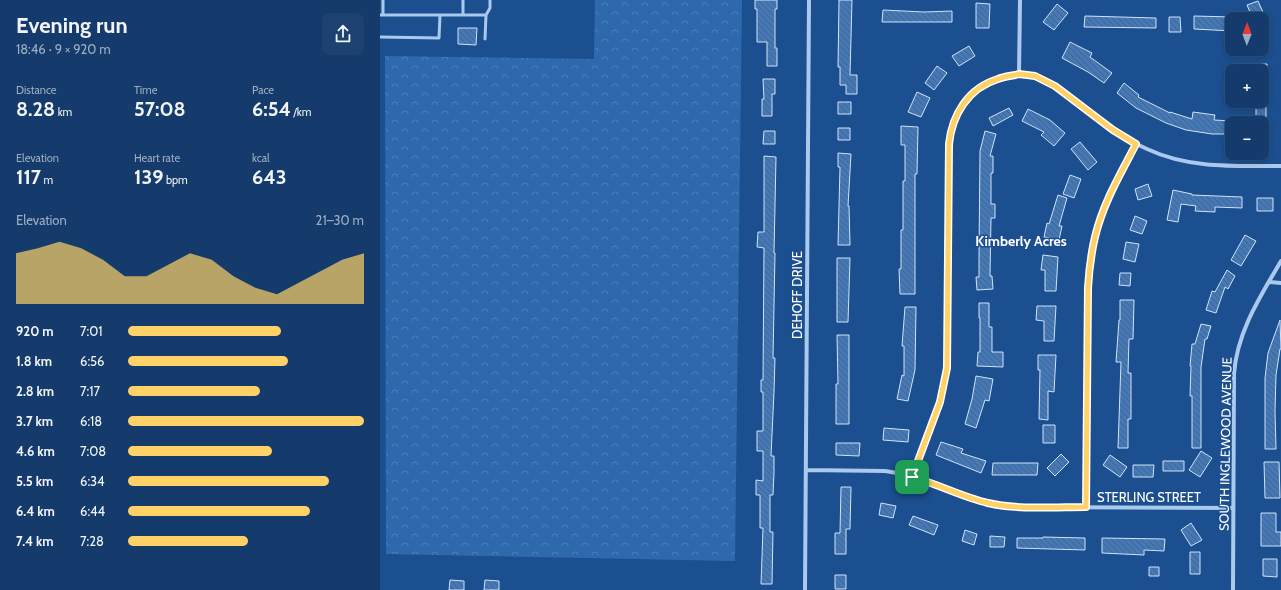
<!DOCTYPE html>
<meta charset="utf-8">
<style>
:root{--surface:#143b6b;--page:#1d4271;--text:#f1f3f6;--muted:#9dadc1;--line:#33557e;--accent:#ffd166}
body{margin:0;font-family:Cabin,sans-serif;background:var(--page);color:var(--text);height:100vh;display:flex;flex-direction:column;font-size:15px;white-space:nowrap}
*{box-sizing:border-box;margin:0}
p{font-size:13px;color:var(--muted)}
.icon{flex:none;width:22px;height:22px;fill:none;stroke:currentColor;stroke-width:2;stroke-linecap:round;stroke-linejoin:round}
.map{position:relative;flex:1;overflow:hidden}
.side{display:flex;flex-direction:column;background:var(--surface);width:380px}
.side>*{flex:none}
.needle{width:26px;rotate:1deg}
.buttons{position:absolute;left:845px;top:12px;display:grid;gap:8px}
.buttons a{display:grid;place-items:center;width:44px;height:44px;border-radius:8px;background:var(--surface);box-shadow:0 2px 6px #0003,0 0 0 1px var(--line);font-size:20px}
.pin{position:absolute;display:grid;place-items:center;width:34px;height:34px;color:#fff;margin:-17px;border-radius:8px;box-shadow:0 2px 6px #0006}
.round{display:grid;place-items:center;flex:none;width:42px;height:42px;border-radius:8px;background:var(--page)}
.head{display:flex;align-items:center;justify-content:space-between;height:68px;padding:0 16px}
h1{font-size:22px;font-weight:800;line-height:30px}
.metrics{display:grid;grid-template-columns:repeat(3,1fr);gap:6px;height:68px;padding:4px 16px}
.metrics div{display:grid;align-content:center}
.metrics b{font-size:20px;font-weight:800}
.metrics small{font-size:11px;font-weight:400}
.metrics p{font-size:11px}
.chart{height:112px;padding:8px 16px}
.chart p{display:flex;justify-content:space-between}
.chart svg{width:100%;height:72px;margin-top:4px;fill:var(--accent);opacity:.7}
ul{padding:0 16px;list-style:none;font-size:13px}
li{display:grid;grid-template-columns:64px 48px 1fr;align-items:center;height:30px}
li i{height:10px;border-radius:5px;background:var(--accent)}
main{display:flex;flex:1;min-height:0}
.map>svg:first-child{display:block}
.forest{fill:url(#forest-crowns)}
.building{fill:url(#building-back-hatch);stroke:#cfe3fa}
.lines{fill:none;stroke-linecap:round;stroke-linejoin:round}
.lane{stroke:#a9c9ee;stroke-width:3}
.street{stroke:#a9c9ee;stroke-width:4}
.route-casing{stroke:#fff;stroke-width:8}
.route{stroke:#ffd166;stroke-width:5}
.labels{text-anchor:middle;stroke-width:3;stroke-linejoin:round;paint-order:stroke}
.street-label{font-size:13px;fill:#fff;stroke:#1b4f8f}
.neighbourhood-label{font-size:14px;font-weight:bold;fill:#fff;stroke:#1b4f8f}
</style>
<main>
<section class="side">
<div class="head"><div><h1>Evening run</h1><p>18:46 · 9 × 920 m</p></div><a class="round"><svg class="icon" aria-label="share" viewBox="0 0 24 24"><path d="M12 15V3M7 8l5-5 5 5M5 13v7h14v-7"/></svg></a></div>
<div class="metrics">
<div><p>Distance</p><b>8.28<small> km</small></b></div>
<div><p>Time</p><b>57:08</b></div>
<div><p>Pace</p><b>6:54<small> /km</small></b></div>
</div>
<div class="metrics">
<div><p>Elevation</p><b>117<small> m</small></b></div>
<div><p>Heart rate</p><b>139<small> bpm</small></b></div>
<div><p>kcal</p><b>643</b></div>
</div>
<div class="chart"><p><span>Elevation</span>21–30 m</p>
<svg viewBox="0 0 160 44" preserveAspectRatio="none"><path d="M0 44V13L10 10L20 6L30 10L40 17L50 27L60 27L70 20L80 13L90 17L100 27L110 34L120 38L130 31L140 24L150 17L160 13V44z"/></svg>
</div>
<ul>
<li><b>920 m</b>7:01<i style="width:65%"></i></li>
<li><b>1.8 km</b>6:56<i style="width:68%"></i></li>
<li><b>2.8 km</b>7:17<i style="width:56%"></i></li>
<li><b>3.7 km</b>6:18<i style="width:100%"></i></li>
<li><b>4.6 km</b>7:08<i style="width:61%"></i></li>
<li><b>5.5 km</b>6:34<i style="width:85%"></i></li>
<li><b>6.4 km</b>6:44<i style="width:77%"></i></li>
<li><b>7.4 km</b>7:28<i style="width:51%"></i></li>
</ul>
</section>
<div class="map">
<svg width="901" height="590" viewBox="0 0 901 590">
<defs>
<pattern id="forest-crowns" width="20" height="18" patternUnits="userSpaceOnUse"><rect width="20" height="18" fill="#2e69ad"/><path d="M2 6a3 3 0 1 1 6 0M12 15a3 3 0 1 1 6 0" fill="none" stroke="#4d80b9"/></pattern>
<pattern id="building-back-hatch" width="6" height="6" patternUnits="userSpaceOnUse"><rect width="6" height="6" fill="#4478b7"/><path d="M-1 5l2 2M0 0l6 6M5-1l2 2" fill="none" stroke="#486282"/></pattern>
</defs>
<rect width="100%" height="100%" fill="#1b4f8f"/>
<path class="forest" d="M215 0H362L355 561 6 554 5 56 214 59Z"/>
<path class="building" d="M375 0H397V9H395V48H397V66H387V42H377V9H375Z
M459 0H472L470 75H477V94H466V85H460V67H458Z
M878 1 886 19H873L867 5Z
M596 3 610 4 609 28H596Z
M677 4 688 13 674 30 663 22Z
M503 10 544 12 572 11V22H502Z
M705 16 776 18V28L704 27Z
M814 16 852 17V31L814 29Z
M789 17H800L801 32H789Z
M78 28H97L96 45 78 44Z
M690 42 712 53 710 57 732 73 724 83 708 72 682 58Z
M589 46 595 56 579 66 572 56Z
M876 64H887V71H876Z
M557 66 567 73 554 90 545 83Z
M383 79H395V94H392V116H382V99H384Z
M744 83 759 95 758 97 790 113V112L812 119 813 112 835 115 834 120 852 121V134H832L806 130 786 123 756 108 737 93Z
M537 92 550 98 541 117 528 112Z
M876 101H886V123H877L881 116H876Z
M458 102H471V114H458Z
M629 108 633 115 613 126 609 118Z
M648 109 670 120 685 133 674 146 661 135 664 132 642 121Z
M521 126 538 127 537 174H535V294H520L519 269H521V230H523V181H525V145H521Z
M458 128H470V140H458Z
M384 131H395V144H383Z
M605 131 616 134 610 156H613V173H611V204H615V218H611L610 276H612L613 289 597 290 596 277H599V253L600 151Z
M700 142 717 162 708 170 691 149Z
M458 153 471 154 468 206H469L470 245H458L460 167H458Z
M384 156 396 157 394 253H395L393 358H395L394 392 391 456H394V473L393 495H390V532H393L392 584H381L383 528H380V495H376V480L383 481V451H377V431H383V392H381V380H383L384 248 377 247 378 232H384Z
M690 175 701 179 694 198 683 194Z
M768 184 772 196 758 200 755 189Z
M793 190 812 194V195L862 197V208L835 207V212L815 211 816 206 801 204 798 222 787 220Z
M678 195 687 198 679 226H682L679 240 664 237 667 223 669 224Z
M877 198H893V211H877Z
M755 216 767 221 762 234 750 230Z
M865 235 876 241 861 266 851 260Z
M746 242 759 244 755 262 743 259Z
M663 255 678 257 676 291H665V270H661Z
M457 258H470L468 322H457Z
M847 270 855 276 848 289 845 287 836 313 826 310 832 291 835 292Z
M740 273H751L750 286 739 285Z
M740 300H754L753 339H749L748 373H751V419H748V448H738L741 362H736L739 320H740Z
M599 303H609V327H612V352H623V367L597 366 598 352H600V318H599Z
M657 306H676L674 341H664V321L656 320Z
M525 307H536L535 370 528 401 517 399 522 375 524 376V346H522Z
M900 320 901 349H900L896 375 895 411 896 449H885V378L888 353Z
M821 324 831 326 827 339H825L821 367V448H812V396H810L811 366H810L812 344H815Z
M457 335H469V424H456V384H458Z
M658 355H676L674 392 668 391V420L659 419 660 370H658Z
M596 376 613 379 609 401 605 400 596 428 585 424 592 399Z
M663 425H675V443H663Z
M504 428 529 430 528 442 503 440Z
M561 442 583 449 581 453 606 461 601 473 556 455Z
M456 443H480L479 456 456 455Z
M821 451 832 458 820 477 809 470Z
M681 454 689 462 675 476 667 468Z
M730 455 747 467 740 477 723 465Z
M783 461H804V471H783Z
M884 462H899L900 498H885Z
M613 463H658L657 475H612Z
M753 465H774L773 477H753Z
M461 487H471L470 529H466V554H455V533H460Z
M501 503 516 506 513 518 499 515Z
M881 513H896V532H901V546H881Z
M533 516 558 525 554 535 529 525Z
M811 523 822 540 811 546 801 530Z
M585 530 597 534 594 545 582 541Z
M610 536 625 537 624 547H610Z
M663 537 705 538V550L637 548V538H663Z
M722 538 785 539 784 551 764 550V555L722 553Z
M810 552H820V574H810Z
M883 559H897V577L883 576Z
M769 567H779V576H769Z
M455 575H466V589H455Z
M70 580 84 581V590H69Z
M105 580 119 581V590H104Z"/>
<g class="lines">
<path class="lane" d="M0 15H106L110 8V0
M3 15V0
M83 15V0
M0 37 59 38 60 15
M105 39 106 15"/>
<path class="street" d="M639 74 640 0
M889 282 901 283
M426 470 505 471C541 476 572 493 606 503 615 505 625 506 634 507L853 508
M532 477 560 402 567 368 569 145C571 121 580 103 599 88 608 82 617 79 627 77 631 76 635 74 639 74 672 73 708 111 733 130 743 138 756 144 767 149 810 169 855 166 901 166
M706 507 708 288C709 271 711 254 715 237 723 203 741 173 756 144
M425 590 429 0
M853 590 854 374C857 332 880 297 901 261"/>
</g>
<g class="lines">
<defs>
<path id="route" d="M639 74 655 76 675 86 733 130 756 144C741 173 723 203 715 237 711 254 709 271 708 288L706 507C677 507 636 510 608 503 582 497 558 484 532 477L560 402 567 368 569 144C572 115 588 88 618 79 625 76 632 76 639 74Z"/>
</defs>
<use href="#route" class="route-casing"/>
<use href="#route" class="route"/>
</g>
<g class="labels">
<g class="street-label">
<text transform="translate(417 295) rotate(-90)" y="5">DEHOFF DRIVE</text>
<text transform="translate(845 444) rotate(-89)" y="5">SOUTH INGLEWOOD AVENUE</text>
<text x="769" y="502">STERLING STREET</text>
</g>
<g class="neighbourhood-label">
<text x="641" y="246">Kimberly Acres</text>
</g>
</g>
</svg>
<div class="buttons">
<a><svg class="needle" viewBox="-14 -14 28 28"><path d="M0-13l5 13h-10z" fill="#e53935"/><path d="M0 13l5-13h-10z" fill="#9dadc1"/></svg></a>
<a>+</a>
<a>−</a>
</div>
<div class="pin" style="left:532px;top:477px;background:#1e9e55"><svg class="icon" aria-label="arrive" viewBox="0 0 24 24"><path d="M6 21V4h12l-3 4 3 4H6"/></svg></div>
</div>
</main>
